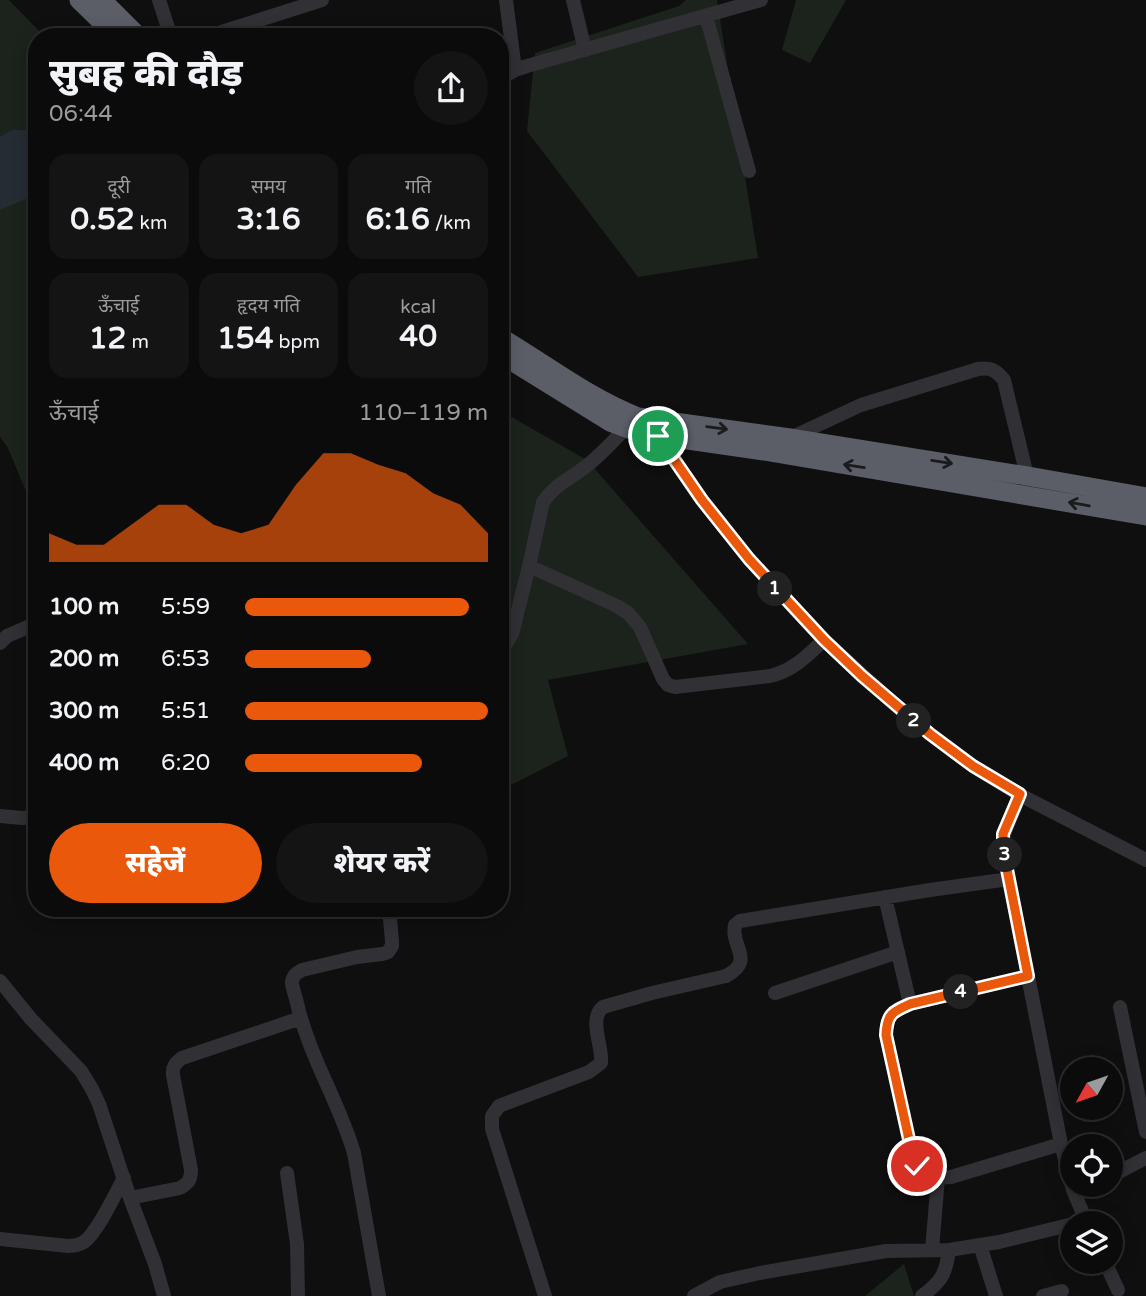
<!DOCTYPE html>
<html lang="hi">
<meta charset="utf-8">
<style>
:root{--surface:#0b0b0c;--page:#141415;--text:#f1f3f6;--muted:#9a9b9d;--line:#2b2b2d;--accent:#ea580c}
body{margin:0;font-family:"Varela Round","Noto Sans Devanagari",sans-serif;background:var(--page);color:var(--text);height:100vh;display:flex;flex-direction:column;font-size:26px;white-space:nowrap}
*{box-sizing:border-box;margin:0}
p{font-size:23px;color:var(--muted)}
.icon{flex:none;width:38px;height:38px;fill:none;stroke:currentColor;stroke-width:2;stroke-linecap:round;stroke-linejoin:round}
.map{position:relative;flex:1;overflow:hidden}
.drawer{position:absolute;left:28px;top:28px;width:481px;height:889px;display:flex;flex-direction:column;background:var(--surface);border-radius:28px;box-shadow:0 4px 18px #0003,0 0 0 2px var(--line)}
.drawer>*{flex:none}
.needle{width:46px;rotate:230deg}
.tools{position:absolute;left:1060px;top:1057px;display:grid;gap:14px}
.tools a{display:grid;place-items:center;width:63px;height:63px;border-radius:50%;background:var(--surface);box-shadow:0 4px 18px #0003,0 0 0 2px var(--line);font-size:35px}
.pin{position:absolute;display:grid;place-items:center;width:60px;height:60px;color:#fff;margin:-30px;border:4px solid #fff;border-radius:50%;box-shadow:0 2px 7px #0007}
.km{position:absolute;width:35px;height:35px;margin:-18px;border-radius:50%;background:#222;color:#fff;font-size:19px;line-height:35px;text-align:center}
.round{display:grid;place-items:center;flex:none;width:74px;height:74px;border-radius:37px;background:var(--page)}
.headline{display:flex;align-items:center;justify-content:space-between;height:119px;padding:0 21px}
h1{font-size:38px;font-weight:800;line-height:52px}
.figures{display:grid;grid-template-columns:repeat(3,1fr);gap:10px;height:119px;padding:7px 21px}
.figures div{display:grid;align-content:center;border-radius:18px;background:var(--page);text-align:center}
.figures b{font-size:30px;font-weight:800}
.figures small{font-size:19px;font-weight:400}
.figures p{font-size:19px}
.chart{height:196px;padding:14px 21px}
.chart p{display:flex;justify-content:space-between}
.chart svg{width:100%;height:126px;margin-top:7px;fill:var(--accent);opacity:.7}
.primary-button{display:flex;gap:14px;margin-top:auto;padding:14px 21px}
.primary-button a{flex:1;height:80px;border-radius:42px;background:var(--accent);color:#fff;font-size:28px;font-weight:800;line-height:80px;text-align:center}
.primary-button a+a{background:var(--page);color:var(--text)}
ul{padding:0 21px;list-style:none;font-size:23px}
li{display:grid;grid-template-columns:112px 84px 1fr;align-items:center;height:52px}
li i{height:18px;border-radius:9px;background:var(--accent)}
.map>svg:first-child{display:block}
.green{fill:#1b231c}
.water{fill:#252c34}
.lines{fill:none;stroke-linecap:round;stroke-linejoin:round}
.minor{stroke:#303035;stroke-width:14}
.highway{stroke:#5b5e67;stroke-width:19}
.oneway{stroke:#1a1b1d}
.route-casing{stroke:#fff;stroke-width:14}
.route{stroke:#ea580c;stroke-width:9}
</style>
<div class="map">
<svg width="1146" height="1296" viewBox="0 0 1146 1296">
<rect width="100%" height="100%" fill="#0f0f10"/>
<path class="green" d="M0 0H9L45 37H37V490L27 494 8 448 0 437Z
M686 0H717L758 258 638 277 527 131 535 53 679 6Z
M796 0H846L810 63 782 50Z
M501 411 587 460 748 644 548 680 568 756 501 790Z
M904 1264 914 1296H865Z"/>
<path class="water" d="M12 130H37V194L0 210V137Z"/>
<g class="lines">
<path class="minor" d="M159 0 171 37
M506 0 515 70
M573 0 585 50
M706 16 749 171
M206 37 322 0
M500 79 515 70 527 66 761 0
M658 436 702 500 749 559 777 590 824 640 893 703 930 734 973 766 1020 795 1146 860
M790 438 861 405 978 369C990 367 996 370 1004 380L1027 476
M529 566 617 606 628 613 640 627 663 679 668 685 675 687 770 676C793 671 808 655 824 640
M0 643 7 636 37 623
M500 654 512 634 529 566 543 502C554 485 570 479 585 467 600 456 612 442 625 429
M1020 795 1004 834 1003 849 1061 1144 1073 1190 1087 1223
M0 816 22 818 37 817
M885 897 910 1004
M1028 976 910 1004C892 1012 887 1014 886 1035L912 1153C921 1175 928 1179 951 1177L1061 1144
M0 981 31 1019 81 1071 92 1089 99 1104 130 1198 155 1264 164 1296
M775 993 898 952
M1120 1007 1146 1132
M287 1173 297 1244 298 1296
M1111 1176 1146 1158
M1073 1190 1089 1185
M130 1198 180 1188C189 1183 191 1179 191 1170L173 1075C172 1066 176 1063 182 1058L301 1018
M0 1239 68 1246C73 1246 79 1245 84 1242 98 1232 115 1194 124 1178
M980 1245 996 1296
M932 1250 938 1178
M1105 1262 1118 1290
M379 1296 354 1153C339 1102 309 1056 297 1003 296 997 292 988 292 982 293 975 297 973 302 970L357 957 382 954 388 952 392 946V941L389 908
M545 1296 492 1129V1116L499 1106 589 1072 601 1063C603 1046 588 1019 603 1007L652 993 726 976C756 960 730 947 735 925L740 921 930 890 1009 879
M694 1296 720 1282 760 1273 886 1251 949 1250 999 1242 1073 1224
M922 1296C941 1282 946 1274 949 1250
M1043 1296 1062 1291"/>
<path class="highway" d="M79 0 117 37
M102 0 139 37
M500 337C546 364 589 398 638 417L790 438 1027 476 1146 497
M500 354 610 422 640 433 764 451 1146 516"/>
</g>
<defs><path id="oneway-shaft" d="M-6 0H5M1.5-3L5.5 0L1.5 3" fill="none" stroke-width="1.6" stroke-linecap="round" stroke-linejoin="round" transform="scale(1.75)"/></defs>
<g class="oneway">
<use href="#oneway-shaft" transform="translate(717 428) rotate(8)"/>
<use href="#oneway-shaft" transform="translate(942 462) rotate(9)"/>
<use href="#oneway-shaft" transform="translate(854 466) rotate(-171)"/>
<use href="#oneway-shaft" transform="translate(1079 504) rotate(-170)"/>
</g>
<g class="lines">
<defs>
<path id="route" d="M658 436 702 500 749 559 824 640 862 676 930 734 973 766 1020 794 1003 834V849L1028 976 910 1004C892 1012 887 1014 886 1035L912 1153 917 1166"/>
</defs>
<use href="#route" class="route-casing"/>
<use href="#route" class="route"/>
</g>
</svg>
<div class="tools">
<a><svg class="needle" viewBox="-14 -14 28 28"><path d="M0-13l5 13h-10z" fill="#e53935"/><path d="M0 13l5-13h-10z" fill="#9a9b9d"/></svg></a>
<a><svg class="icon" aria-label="locate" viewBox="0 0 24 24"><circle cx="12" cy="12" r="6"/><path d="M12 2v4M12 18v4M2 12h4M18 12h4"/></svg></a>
<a><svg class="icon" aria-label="layers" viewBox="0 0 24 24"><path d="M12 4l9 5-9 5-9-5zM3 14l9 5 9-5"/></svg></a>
</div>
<div class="pin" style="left:658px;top:436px;background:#1e9e55"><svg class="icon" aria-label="arrive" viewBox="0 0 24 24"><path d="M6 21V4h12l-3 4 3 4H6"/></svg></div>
<div class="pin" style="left:917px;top:1166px;background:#d93025"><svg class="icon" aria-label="check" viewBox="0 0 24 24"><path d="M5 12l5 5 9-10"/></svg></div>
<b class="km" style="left:775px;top:589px">1</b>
<b class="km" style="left:914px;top:721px">2</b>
<b class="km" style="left:1005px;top:855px">3</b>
<b class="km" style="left:961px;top:992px">4</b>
<section class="drawer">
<div class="headline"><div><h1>सुबह की दौड़</h1><p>06:44</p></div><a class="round"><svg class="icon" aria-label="share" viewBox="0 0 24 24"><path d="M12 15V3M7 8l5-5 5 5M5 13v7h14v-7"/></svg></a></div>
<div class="figures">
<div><p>दूरी</p><b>0.52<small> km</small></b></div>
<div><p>समय</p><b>3:16</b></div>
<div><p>गति</p><b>6:16<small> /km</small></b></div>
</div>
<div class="figures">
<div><p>ऊँचाई</p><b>12<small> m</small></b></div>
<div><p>हृदय गति</p><b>154<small> bpm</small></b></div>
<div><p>kcal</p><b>40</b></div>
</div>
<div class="chart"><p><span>ऊँचाई</span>110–119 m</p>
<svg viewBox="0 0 160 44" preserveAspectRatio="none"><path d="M0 44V34L10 38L20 38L30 31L40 24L50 24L60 31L70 34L80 31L90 17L100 6L110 6L120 10L130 13L140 20L150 24L160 34V44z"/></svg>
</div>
<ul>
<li><b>100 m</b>5:59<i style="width:92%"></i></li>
<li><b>200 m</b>6:53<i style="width:52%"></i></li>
<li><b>300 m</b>5:51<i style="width:100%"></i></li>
<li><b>400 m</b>6:20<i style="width:73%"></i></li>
</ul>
<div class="primary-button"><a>सहेजें</a><a>शेयर करें</a></div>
</section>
</div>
